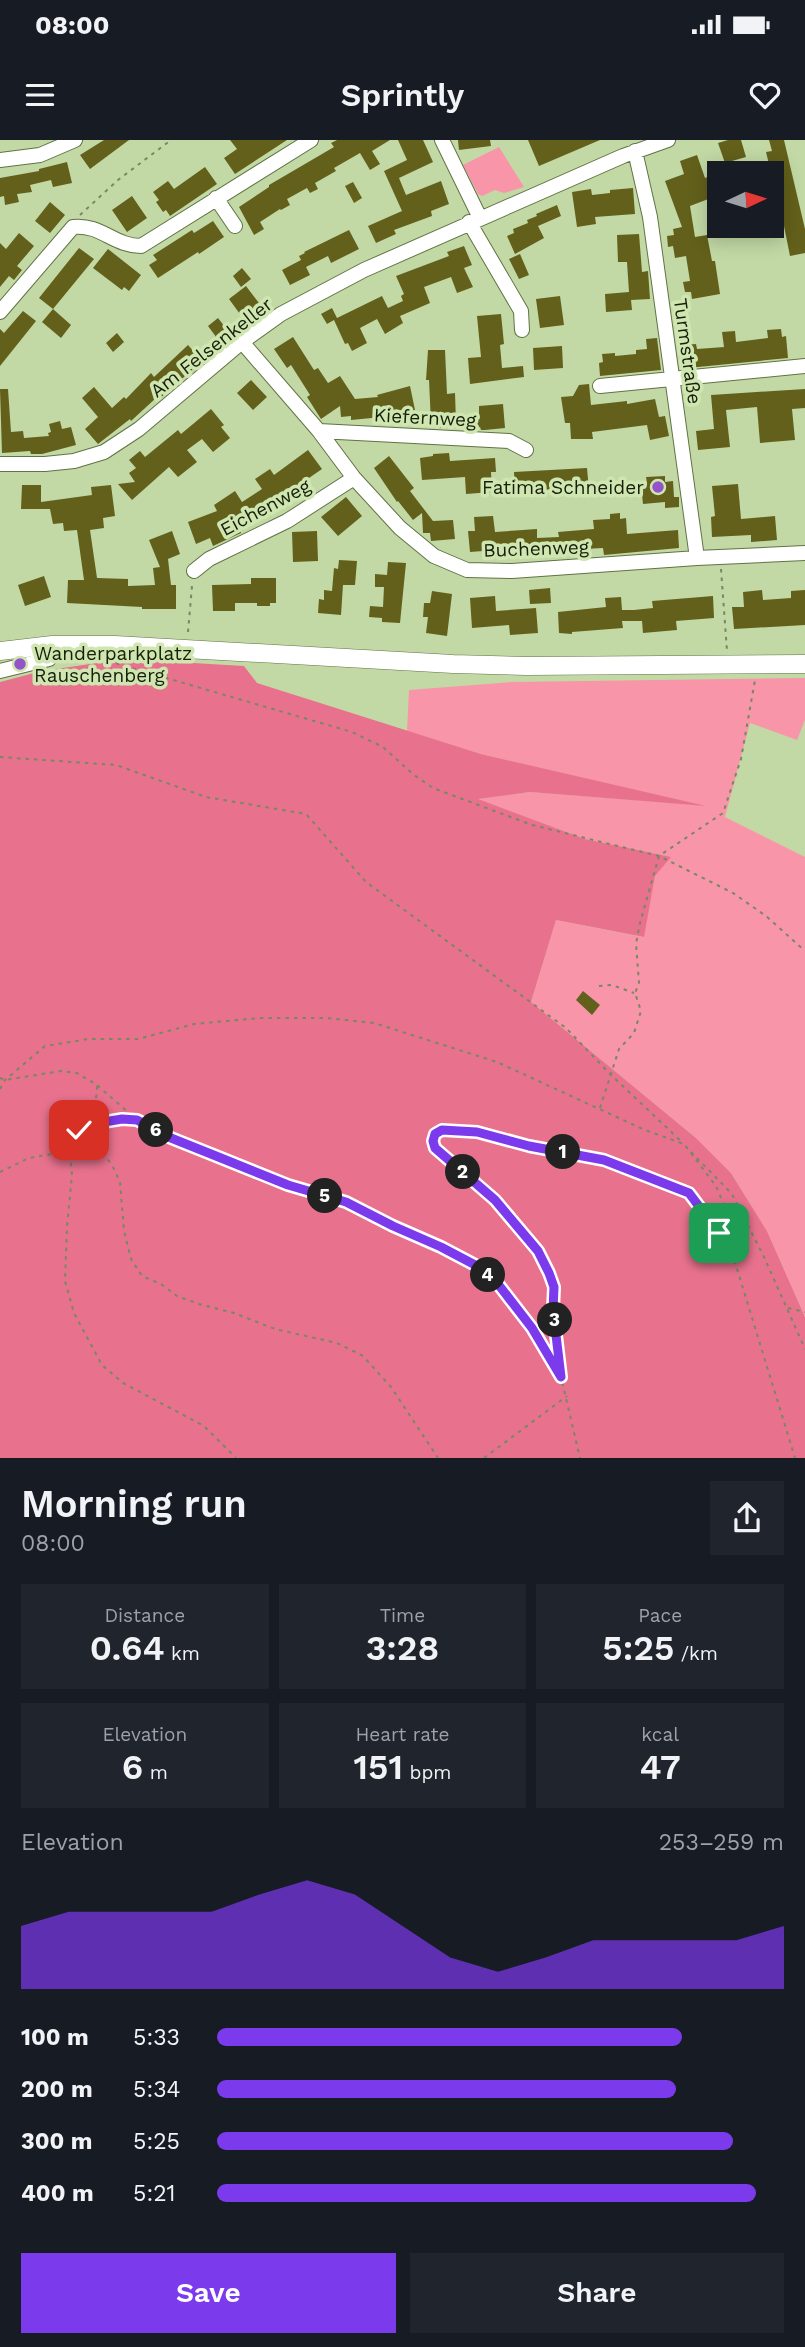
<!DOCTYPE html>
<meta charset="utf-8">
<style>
:root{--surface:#171b24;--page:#20242c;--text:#f1f3f6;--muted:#9ea1a6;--accent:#7c3aed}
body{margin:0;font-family:"Work Sans",sans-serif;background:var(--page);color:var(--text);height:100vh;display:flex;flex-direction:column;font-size:26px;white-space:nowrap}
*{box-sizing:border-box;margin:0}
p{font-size:23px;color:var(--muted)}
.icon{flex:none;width:38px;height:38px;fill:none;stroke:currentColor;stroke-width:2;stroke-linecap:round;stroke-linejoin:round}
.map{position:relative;height:1318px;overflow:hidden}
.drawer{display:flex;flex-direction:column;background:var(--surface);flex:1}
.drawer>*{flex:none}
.needle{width:46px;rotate:86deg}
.fabs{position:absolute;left:707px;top:21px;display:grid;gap:14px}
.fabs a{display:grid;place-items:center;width:77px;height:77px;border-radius:0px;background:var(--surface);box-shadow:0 4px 18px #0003;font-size:35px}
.pin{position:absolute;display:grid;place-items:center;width:60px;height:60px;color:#fff;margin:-30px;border-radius:14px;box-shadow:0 4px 10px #0006}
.km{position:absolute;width:35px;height:35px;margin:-18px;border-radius:50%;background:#222;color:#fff;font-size:19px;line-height:35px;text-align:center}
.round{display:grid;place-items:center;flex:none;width:74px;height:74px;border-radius:0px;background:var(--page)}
.summary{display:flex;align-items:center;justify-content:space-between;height:119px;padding:0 21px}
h1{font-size:38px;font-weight:600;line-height:52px}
.stats{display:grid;grid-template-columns:repeat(3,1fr);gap:10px;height:119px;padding:7px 21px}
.stats div{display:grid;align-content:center;border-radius:0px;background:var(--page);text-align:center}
.stats b{font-size:35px;font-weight:600}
.stats small{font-size:19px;font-weight:400}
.stats p{font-size:19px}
.chart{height:196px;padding:14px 21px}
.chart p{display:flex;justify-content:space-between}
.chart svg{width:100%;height:126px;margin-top:7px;fill:var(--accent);opacity:.7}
.action{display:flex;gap:14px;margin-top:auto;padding:14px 21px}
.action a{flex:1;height:80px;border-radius:0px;background:var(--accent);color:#fff;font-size:28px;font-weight:600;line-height:80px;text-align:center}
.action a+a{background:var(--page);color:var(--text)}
ul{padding:0 21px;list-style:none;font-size:23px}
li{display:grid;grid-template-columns:112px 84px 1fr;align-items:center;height:52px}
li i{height:18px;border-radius:9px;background:var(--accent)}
.status{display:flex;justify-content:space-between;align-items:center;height:49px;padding:0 35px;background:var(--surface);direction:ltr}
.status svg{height:19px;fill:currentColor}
header{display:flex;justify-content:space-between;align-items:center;height:91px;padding:0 21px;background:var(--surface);font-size:32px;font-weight:600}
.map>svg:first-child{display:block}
.green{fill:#f895a9}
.forest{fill:#e8728e}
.building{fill:#63601b}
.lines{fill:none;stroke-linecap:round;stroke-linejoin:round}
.minor-casing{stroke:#607344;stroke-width:16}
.major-casing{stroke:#607344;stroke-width:19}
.path{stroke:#778862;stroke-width:2;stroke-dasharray:3.5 5;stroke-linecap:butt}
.minor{stroke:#fff;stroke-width:14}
.major{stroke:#fff;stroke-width:18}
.route-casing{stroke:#fff;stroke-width:14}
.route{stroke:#7c3aed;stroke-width:9}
.poi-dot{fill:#9453c9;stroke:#cfe6b1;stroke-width:2.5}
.labels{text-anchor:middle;stroke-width:7;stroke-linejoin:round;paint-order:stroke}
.street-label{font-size:19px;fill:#171f0b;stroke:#cfe6b1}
.poi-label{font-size:19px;fill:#171f0b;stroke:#cfe6b1;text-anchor:end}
</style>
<div class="status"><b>08:00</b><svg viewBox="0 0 49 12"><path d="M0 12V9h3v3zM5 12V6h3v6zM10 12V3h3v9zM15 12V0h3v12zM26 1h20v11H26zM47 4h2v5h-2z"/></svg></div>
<header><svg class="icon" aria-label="menu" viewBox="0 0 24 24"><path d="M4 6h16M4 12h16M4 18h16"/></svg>Sprintly<svg class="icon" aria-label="heart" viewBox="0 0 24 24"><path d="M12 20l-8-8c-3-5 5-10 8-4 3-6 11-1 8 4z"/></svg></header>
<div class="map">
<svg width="805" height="1318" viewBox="0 0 805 1318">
<rect width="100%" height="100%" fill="#c2d9a5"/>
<path class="green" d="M499 7 524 47 504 53 495 50 482 56 478 54 463 25Z
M805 538V580L797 600 750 583 725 677 805 717V1177L767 1091 731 1033 696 998 531 862 556 780 643 797 655 736 670 717 585 699 476 659 530 652 699 665 481 614 407 591 409 550 512 542Z"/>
<path class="forest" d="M125 519 244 526 257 543 481 614 706 666 530 652 478 659 585 699 671 717 655 736 644 797 556 780 531 862 696 998 731 1033 767 1091 805 1177V1318H0V542L42 531Z"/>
<path class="building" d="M104 0H129L90 29 80 15Z
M230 0H287L235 34 224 18 237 9Z
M337 0H390L372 11 380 24 370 30 360 13 334 28 336 31 315 43 318 49 310 53 307 48 287 59 290 65 281 70 280 69 260 82 264 89 254 95 239 67 269 47V45L334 7 331 3Z
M398 0H423L433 22 399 38 406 55 441 41 449 64 431 71 432 76 394 90 396 94 376 103 368 86 402 71 384 31 407 20Z
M458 0H490L491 6 459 10Z
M528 0H600L539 26Z
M728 0H741L746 17 725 23 718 3Z
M769 0H784L805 89V113L790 116 782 76 777 77 772 54 776 53 766 12 772 11Z
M697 15 705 38 719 32V55L690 66 695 97 707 95 712 121H715L720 154 692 159 691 152H685L683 142 690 141 686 116 675 118 673 106 668 107 667 96 674 95 673 89 682 87 665 41 684 34 680 21Z
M67 22 72 43 53 47 51 40 30 45 32 52 17 54 19 62 5 65 4 56 0 57V38L39 31V29Z
M205 27 217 44 170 76 166 70 163 72 156 62 159 60 153 52 168 41 174 49Z
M353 42 362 58 354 63 345 46Z
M633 48 635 74 595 77 596 84 577 87 572 52 591 49 592 55 610 53V50Z
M132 56 147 78 127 92 112 70Z
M50 62 65 75 50 93 35 81Z
M557 65 561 76 538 86 544 98 515 114 507 96 514 93 513 89 528 83 527 80 537 76 536 74Z
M213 81 224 97 199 114 198 112 158 138 149 125 157 120 153 115 192 90 194 93Z
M349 90 359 109 331 123 328 116 306 127 310 135 290 145 282 130 301 120 299 116 305 113 304 112Z
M19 93 34 106 17 126 22 130 14 140 9 136 0 147V103L6 109Z
M639 94 642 132 648 131 650 159 631 160 632 170 606 172 605 154 629 152 627 122H618L617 95Z
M464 106 472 125 464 128 473 147 457 153 451 137 424 147 430 163 400 176 403 183 385 194 377 179 360 188 367 203 352 211 348 203 345 204 334 180 327 184 321 174 332 168 337 178 382 156 388 168 403 161 401 156 404 154 396 136 449 116 447 112Z
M79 108 94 119 53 169 39 158Z
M108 109 141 135 129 151 124 147 122 150 93 128Z
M520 114 529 135 519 139 509 119Z
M242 128 251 139 241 147 233 136Z
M246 146 262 167 245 181 229 159Z
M560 156 564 185 540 188 536 159Z
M53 169 71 185 61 198 42 182Z
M23 171 36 181 0 226V189L4 193Z
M501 174 504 204 500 205 502 228 523 226 524 237 470 244 468 218 481 217 477 176Z
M218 178 225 187 228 184 235 194 222 205 208 186Z
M781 189 782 197 786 196 788 218 688 228 686 205 696 204 697 209 724 207 722 192 735 191 736 202 768 198 767 190Z
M117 193 124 202 113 212 106 203Z
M293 197 314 230 318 228 328 243 340 236 355 259 378 257 377 255 410 246 415 270 382 279V277L351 280V276L341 277 340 266 321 279 307 257 310 255 291 225 287 228 274 209Z
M657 198 661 230 600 236 599 223 603 222 602 214 615 213V216L636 214V210L647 209 646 199Z
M188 205 202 221 158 260 156 258 131 281 130 279 98 304 85 289 98 277 82 258 94 247 112 268 124 257 126 259 151 233 154 237Z
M562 206 563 228 534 230 533 208Z
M428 210H445L447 254 455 253 456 282 448 283V288H436V283H431L429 240H426Z
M251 240 267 257 253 270 237 253Z
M589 244 591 265 627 261V264L655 259 659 277 665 276 669 296 650 300 647 285 592 292 593 299H571L570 283H565L561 257 573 256 579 245Z
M0 249H8L11 292 23 291 24 298 49 296 48 293 51 292 49 284 60 281 62 289 71 287 76 305 42 314H31L30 311 2 313Z
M805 249V268L792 269 795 300 760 303 757 267 726 270 730 307 698 310 696 291 714 289 711 255Z
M503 264 505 288 485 290H481L480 287 473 288 472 275 479 274V266Z
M211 269 224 285 221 287 230 298 213 312 202 299 187 310 197 322 178 337 169 327 132 360 118 344 135 342 129 333 136 328 129 320 140 311 145 317 178 290 181 294Z
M308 310 322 329 267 367 265 364 237 382 241 393 213 406 210 398 196 404 188 382 217 371 214 365 235 351 242 362 262 349 255 339 270 329 274 335Z
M449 313 450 321 495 318 496 332H491L492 352 466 354 465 337 422 340 420 318 433 316V314Z
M389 316 414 348 410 351 433 381 453 380 455 399 431 401 430 393H423L422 373 413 380 398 361 397 362 374 328Z
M587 328 589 350 555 352V349L515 352 514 332Z
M665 336V342L673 341 674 357H679V367L665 368V362L643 364 641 344 647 343 646 337Z
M738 344 741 379 775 376 777 400 751 402V395L712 397 711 377 715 376 712 346Z
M22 345H41V362L92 355 91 347 111 345 115 376 103 378 104 388 90 390 97 438 128 439V446L155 445 153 428 160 427 149 400 172 391 180 414 168 419 171 445H176V469H142V467L67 463 68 440H84L77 390 64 391 63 383 53 384 50 369H21Z
M346 357 362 376 338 396 321 377Z
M620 373V379L626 378 627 394 678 390 679 408 604 415 603 408 510 413 509 409 470 412 468 391H475L474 377 493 376 495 392 537 389V398L559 397 558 392 594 389 593 380 610 379V374Z
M317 391 318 421 293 422 292 392Z
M339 420 357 421 355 445H343L341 475 318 473 319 459 324 460V450L332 451 334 428 338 429Z
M388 422 406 423 400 483 382 482V478L369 477 370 466 383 467 384 447H375V434L387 435Z
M44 436 51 457 25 466 18 445Z
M251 438H276V463H270V466H257V463H235V471H213L212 445 251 444Z
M550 448 551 463 530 464 529 450Z
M762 450 763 460 791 458V451L805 450V485L734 489 732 467H744L743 452Z
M432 451 452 454 447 496 426 493 428 477H423L424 463H430Z
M495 456 496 471 536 468 538 493 510 495 509 485 472 488 470 458Z
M713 456 714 478 676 481 677 490 643 493 642 481H622L623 488 572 492V494L559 493 558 472 606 467 605 458 621 457 622 470H634L653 468 652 461Z
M583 851 600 865 592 875 576 860Z"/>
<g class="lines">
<defs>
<path id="minor" d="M442 0 480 78
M635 11 650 77 697 418
M0 20 40 15 75 0
M216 58 235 86
M469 82 521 171 522 190
M0 172 73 87C101 84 114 106 141 106L311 0
M242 202 319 291 354 338 400 388 434 416 467 430 512 431 697 418 805 413
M600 246 805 226
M319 291 509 301 526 310
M0 324H45L74 321 104 312 139 289 242 202 281 174 364 130 623 16 668 0
M194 431 209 419 287 381 354 338
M0 531 49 519"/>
<path id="major" d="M0 511 52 505H115L453 524 526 526 805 524"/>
</defs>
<use href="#minor" class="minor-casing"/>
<use href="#major" class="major-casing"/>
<path class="path" d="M80 75 118 40 171 0
M721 429 727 511
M188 492 192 446
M108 521 352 592 383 607 414 635 433 648 532 685 659 716 733 753 766 776 805 811
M0 617 116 625 206 657 306 674 366 742 566 888 611 935 683 1003
M599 846 612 845 634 853
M0 938 5 940 61 931 77 933 97 945 137 980 171 998 288 1045 346 1062 479 1127 498 1144 532 1188 561 1237 580 1318
M97 946C98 962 90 970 79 980V991L70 1011 72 1035 67 1086 65 1141 74 1173 102 1225 123 1243 204 1286 236 1318
M0 949 5 940 45 906 89 899H138L194 884 260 878H326L374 883 497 922 645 990 684 1004 716 1046 728 1074 734 1119 795 1318
M600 968 619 909 634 893 641 871 635 853 639 843 636 804 640 783 659 716 723 673 741 619 755 540
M81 990C91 990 96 985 105 982 115 978 126 979 136 980
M79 991 92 996 113 1027 120 1042 124 1091 131 1119 142 1136 161 1144 177 1156 199 1164 234 1173 275 1189 337 1203 363 1216 391 1247 438 1318
M691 1012 732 1054 764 1117 805 1209
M0 1032 29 1018 69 1011
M788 1168 805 1172
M561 1236 553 1169 554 1147 549 1133 538 1111 495 1060 435 1008 434 1001 435 994 442 991 454 990 485 993 529 1006 604 1020 673 1046 689 1053 719 1092 733 1117
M484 1318 567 1256"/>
<use href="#minor" class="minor"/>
<use href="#major" class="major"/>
</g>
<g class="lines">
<defs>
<path id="route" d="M79 990H91L104 982 122 979 137 980 171 998 211 1014 288 1045 346 1062 393 1086 441 1107 479 1127 498 1144 532 1188 561 1237 553 1170 554 1147 549 1133 538 1111 495 1060 435 1008 433 1001 435 994 442 990 477 992 529 1006 604 1020 689 1053 719 1093"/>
</defs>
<use href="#route" class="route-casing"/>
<use href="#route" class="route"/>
</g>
<g class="poi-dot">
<circle cx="658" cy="347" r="7"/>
<circle cx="20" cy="524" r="7"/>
</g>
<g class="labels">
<g class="street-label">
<text transform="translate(211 207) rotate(-38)" y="7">Am Felsenkeller</text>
<text transform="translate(688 211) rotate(82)" y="7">Turmstraße</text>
<text transform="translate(425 277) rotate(3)" y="7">Kiefernweg</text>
<text transform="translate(265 367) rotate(-28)" y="7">Eichenweg</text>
<text transform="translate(536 408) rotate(-2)" y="7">Buchenweg</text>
</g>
<g class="poi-label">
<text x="644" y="354">Fatima Schneider</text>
<text x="34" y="520" text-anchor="start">Wanderparkplatz<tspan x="34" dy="22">Rauschenberg</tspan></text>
</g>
</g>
</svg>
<div class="fabs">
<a><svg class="needle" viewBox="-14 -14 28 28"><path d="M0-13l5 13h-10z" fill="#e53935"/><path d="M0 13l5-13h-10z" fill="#9ea1a6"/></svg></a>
</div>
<div class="pin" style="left:719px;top:1093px;background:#1e9e55"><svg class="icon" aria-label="arrive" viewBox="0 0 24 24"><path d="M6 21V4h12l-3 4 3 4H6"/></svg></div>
<div class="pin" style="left:79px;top:990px;background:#d93025"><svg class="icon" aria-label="check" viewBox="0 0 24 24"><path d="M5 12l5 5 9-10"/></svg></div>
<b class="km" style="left:563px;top:1012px">1</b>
<b class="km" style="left:463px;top:1032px">2</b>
<b class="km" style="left:555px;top:1180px">3</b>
<b class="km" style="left:488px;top:1135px">4</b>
<b class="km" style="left:325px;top:1056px">5</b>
<b class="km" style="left:156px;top:990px">6</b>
</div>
<section class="drawer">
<div class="summary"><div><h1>Morning run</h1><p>08:00</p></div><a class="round"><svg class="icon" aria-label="share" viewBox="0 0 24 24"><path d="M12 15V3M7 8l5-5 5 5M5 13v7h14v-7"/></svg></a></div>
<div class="stats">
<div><p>Distance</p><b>0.64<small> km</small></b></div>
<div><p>Time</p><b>3:28</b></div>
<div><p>Pace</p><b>5:25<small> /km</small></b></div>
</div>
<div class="stats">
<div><p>Elevation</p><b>6<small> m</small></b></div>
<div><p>Heart rate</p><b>151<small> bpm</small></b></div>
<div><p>kcal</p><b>47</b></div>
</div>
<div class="chart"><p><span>Elevation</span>253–259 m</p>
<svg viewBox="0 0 160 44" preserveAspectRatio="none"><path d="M0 44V22L10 17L20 17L30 17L40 17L50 11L60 6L70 11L80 22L90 33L100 38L110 33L120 27L130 27L140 27L150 27L160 22V44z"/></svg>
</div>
<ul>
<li><b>100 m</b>5:33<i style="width:82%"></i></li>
<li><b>200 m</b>5:34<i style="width:81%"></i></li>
<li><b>300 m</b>5:25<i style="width:91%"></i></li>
<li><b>400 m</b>5:21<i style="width:95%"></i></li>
</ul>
<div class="action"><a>Save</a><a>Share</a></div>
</section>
